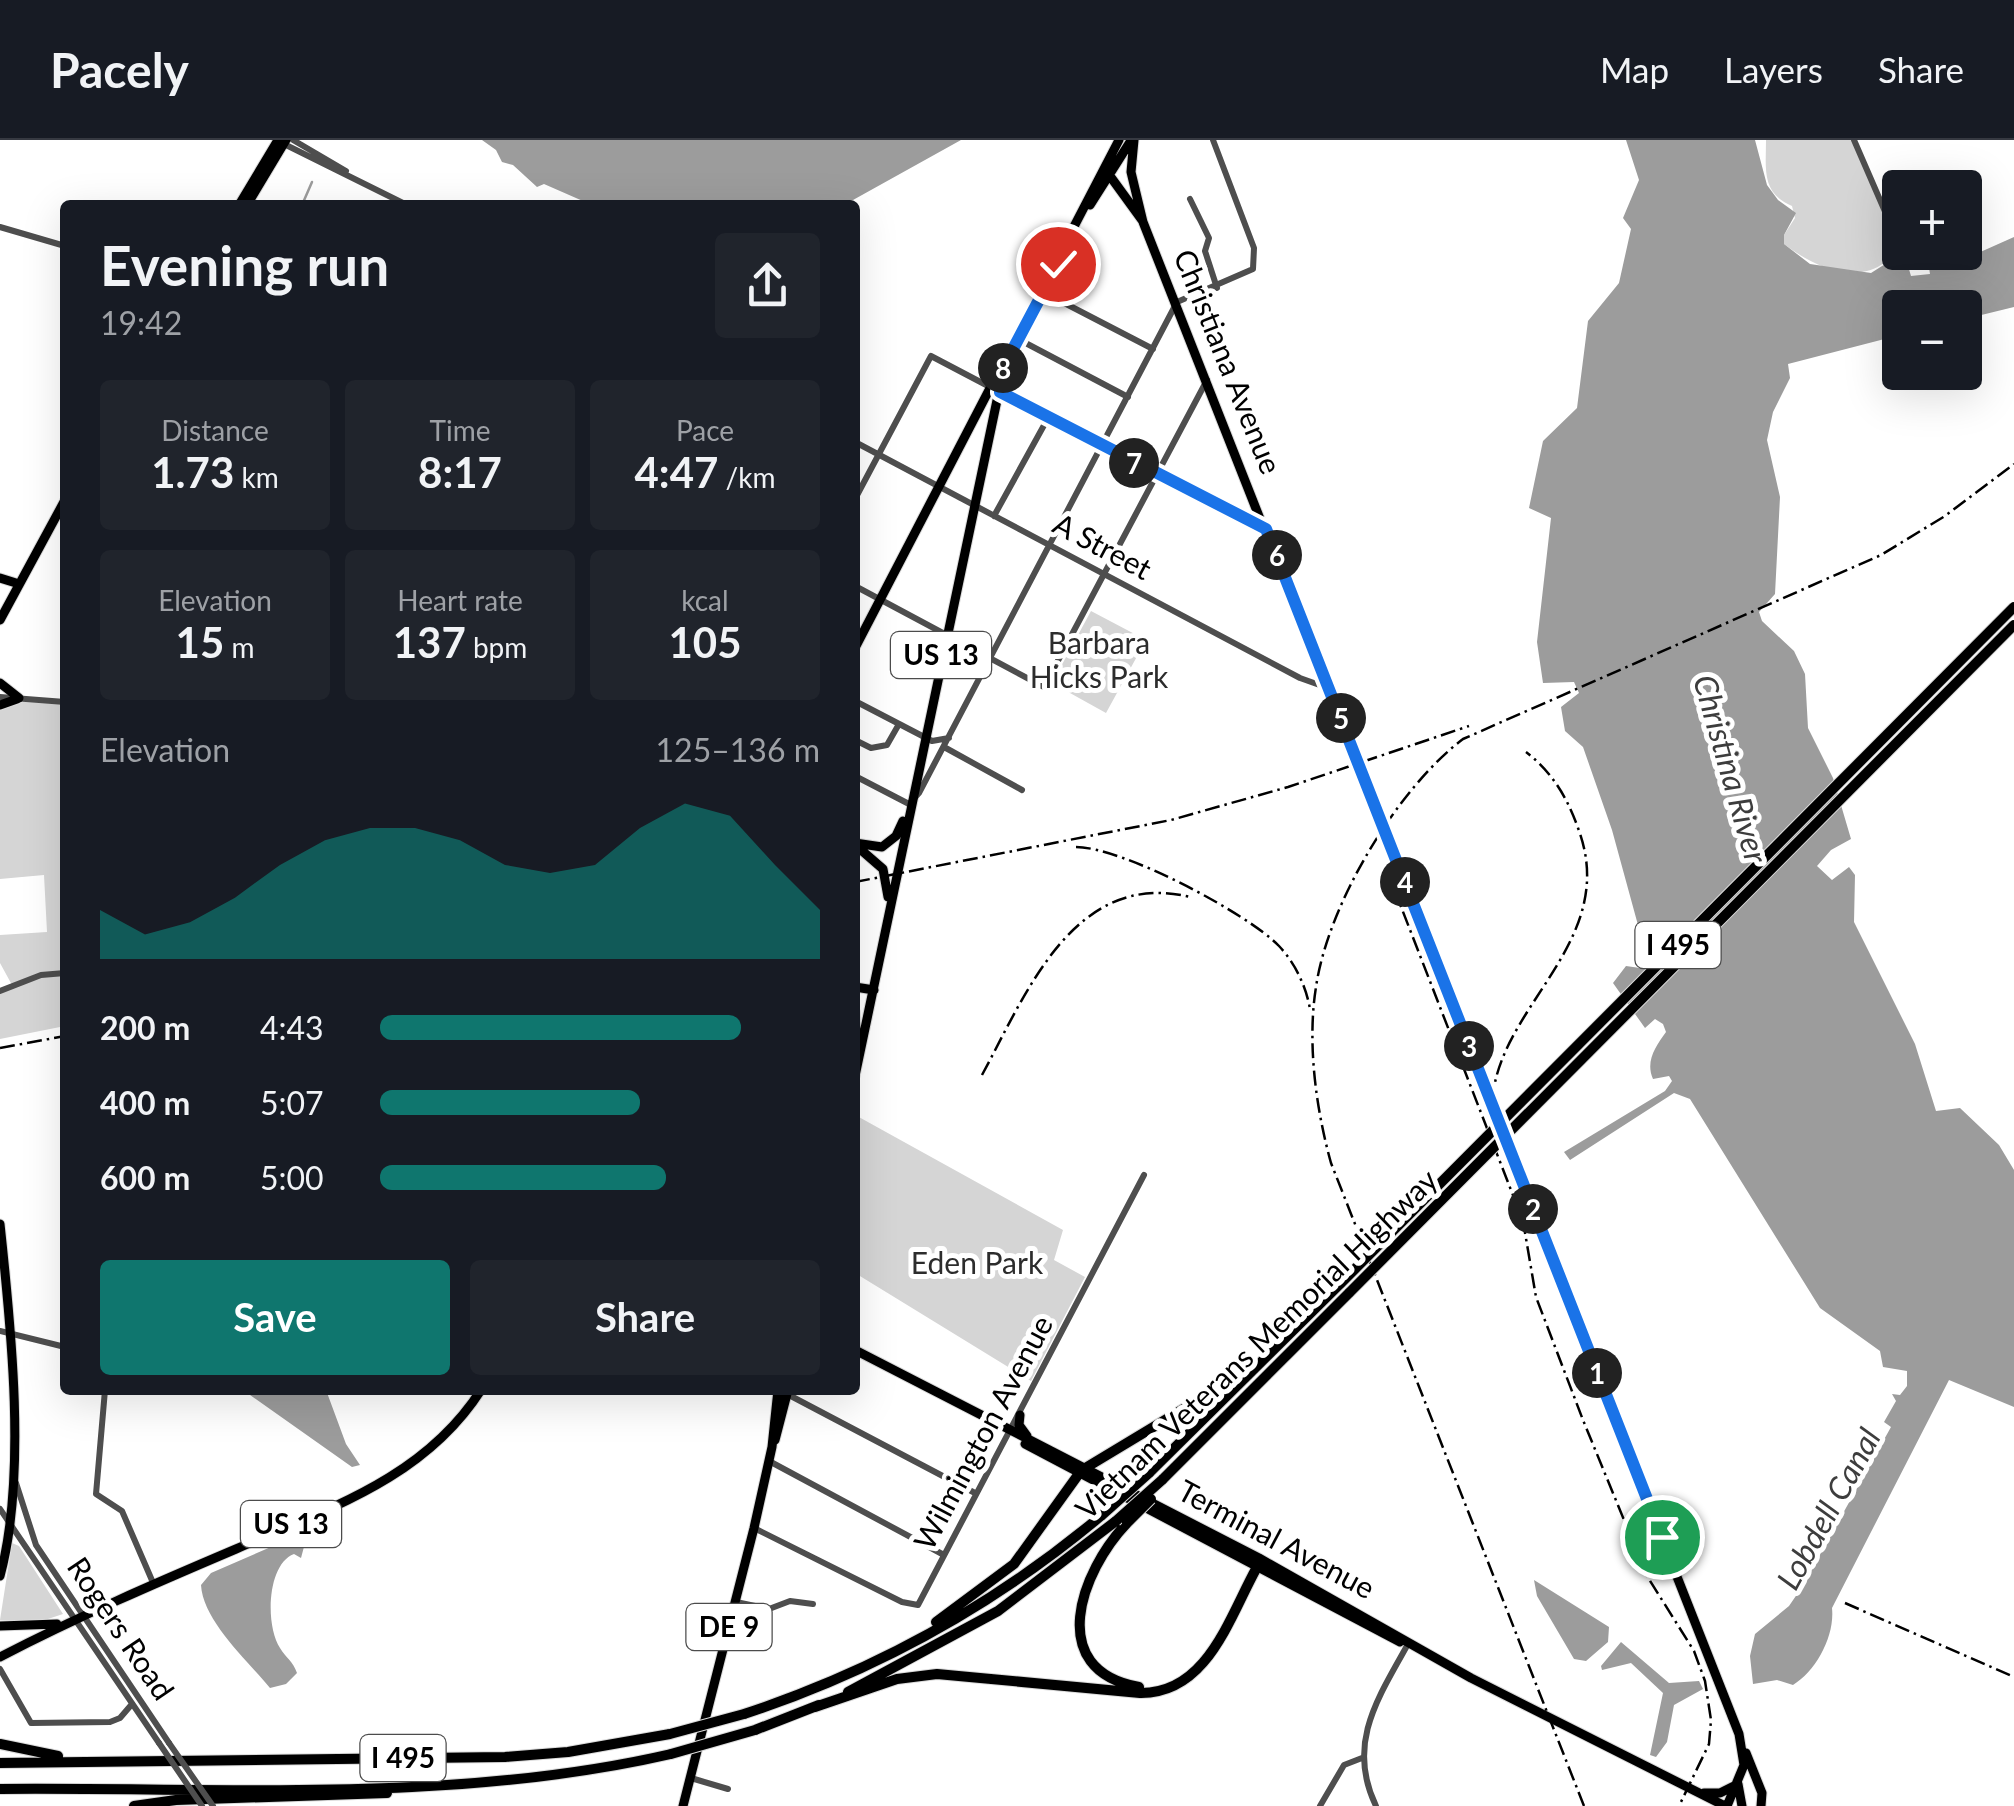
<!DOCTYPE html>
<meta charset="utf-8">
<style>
:root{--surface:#171b24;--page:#20242c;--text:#f1f3f6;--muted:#9ea1a6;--line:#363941;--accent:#0f766e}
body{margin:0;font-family:Lato,sans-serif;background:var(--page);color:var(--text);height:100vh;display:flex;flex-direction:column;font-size:38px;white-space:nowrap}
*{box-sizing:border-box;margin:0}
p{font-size:32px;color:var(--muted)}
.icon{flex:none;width:55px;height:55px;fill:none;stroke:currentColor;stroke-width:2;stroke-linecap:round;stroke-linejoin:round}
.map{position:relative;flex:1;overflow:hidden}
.drawer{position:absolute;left:60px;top:60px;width:800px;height:1195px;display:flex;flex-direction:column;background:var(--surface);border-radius:10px;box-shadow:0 10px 40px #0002}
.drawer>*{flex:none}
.controls{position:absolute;left:1882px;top:30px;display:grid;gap:20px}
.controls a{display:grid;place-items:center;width:100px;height:100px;border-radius:10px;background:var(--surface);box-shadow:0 10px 40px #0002;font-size:50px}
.pin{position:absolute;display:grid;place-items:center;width:85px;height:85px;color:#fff;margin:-42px;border:5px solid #fff;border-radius:50%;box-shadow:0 2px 10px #0007}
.km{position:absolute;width:50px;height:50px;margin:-25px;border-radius:50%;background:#222;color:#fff;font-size:28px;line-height:50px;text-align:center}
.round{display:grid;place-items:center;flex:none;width:105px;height:105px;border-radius:10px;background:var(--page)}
.summary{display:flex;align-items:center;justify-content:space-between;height:170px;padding:0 40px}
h1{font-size:55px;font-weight:700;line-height:75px}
.metrics{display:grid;grid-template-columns:repeat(3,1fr);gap:15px;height:170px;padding:10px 40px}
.metrics div{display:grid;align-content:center;border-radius:10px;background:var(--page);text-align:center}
.metrics b{font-size:42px;font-weight:700}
.metrics small{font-size:28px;font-weight:400}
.metrics p{font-size:28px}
.chart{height:280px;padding:20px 40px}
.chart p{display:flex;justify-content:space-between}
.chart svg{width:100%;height:180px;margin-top:10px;fill:var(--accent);opacity:.7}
.action{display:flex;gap:20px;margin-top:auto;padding:20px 40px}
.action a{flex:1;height:115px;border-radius:10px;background:var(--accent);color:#fff;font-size:40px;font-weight:700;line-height:115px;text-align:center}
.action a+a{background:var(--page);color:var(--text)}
ul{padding:0 40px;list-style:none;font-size:32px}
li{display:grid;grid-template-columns:160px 120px 1fr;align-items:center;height:75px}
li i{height:25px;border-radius:12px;background:var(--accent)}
header{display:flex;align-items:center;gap:60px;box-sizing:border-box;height:140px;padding:0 50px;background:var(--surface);border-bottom:2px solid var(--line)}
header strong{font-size:48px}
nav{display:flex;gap:55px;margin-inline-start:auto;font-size:35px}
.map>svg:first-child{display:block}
.green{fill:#d5d5d5}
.water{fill:#9c9c9c}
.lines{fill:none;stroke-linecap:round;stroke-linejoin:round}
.stream{stroke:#9c9c9c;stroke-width:2.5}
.major-casing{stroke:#dbdbdb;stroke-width:11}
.highway-casing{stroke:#dbdbdb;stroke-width:12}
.minor{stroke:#4e4e4e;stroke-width:6}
.major{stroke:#000;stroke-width:9}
.highway{stroke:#000;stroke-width:10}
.rail{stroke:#000;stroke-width:2.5;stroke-dasharray:15 5 2.5 5;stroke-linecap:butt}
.highway-bridge-casing{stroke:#dbdbdb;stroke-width:12;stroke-linecap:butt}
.minor-bridge{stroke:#4e4e4e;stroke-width:6}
.highway-bridge{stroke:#000;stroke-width:10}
.route-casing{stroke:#fff;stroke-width:20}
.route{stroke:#1a73e8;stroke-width:12}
.labels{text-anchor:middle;stroke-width:10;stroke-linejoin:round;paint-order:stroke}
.shield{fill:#fff;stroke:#4c4c4c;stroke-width:2.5}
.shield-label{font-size:28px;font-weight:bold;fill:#000}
.street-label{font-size:30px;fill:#000;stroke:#fff}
.park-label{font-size:30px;fill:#2c2c2c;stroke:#fff}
.water-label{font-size:32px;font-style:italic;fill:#3d3d3d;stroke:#fff}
</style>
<header>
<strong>Pacely</strong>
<nav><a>Map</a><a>Layers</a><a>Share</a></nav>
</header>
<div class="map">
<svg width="2014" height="1666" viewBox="0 0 2014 1666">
<rect width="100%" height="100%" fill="#fff"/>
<path class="green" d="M1766 0H1852L1900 106 1902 126 1885 122C1855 146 1811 125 1784 104V95L1795 78 1792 66C1761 53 1766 29 1766 0Z
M1091 471 1146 500 1106 573 1052 543Z
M9 560 65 562V886L0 899V851L12 845 0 823V795L47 792 44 735 0 739V565Z
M857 976 1063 1090 1054 1120 1085 1137 1031 1241 855 1133Z
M12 1403 19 1406 63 1474 39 1482 0 1480Z"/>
<path class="water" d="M482 0H961L844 65H592L544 44 537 47 513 25 502 22 496 10Z
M1626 0H1755L1767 45 1778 60 1796 73 1784 95V104L1810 124 1871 133 1890 121 1908 126 1911 136 1930 134 1927 115 1937 125 1949 126 2014 97V167L1965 179V168H1900V195L1788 224 1790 238 1773 272 1767 300 1780 357 1775 454 1759 472 1762 481 1794 511 1805 534 1808 588 1833 638 1851 699 1831 710 1817 726 1832 740 1849 727 1855 735 1854 782 1915 904 1936 971 1960 968 1999 1005 2014 1030V1267L1949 1240 1832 1468C1835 1496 1816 1531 1793 1545L1777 1540 1753 1544 1750 1516 1755 1494 1789 1466 1802 1447 1891 1287 1884 1282 1896 1261 1892 1254 1900 1255 1907 1246V1231L1883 1227 1880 1211 1820 1168 1690 959 1674 953 1570 1020 1564 1012 1665 951 1672 941 1669 936 1653 939C1645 921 1656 906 1666 892L1663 884 1655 879 1645 888 1613 843 1626 826 1640 828 1647 818 1612 690 1583 607 1565 591 1561 567 1579 553 1574 542 1543 543 1537 502 1551 378 1529 368 1543 301 1577 268 1588 181 1619 143 1631 89 1623 78 1639 40Z
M243 1250H326L346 1304 360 1325 352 1327Z
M301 1394 305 1403 301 1418 294 1414C267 1424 265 1485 280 1508 286 1518 293 1521 297 1533L286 1544 270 1548C248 1521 203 1481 201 1445L211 1433Z
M1534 1440 1609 1487 1608 1502 1586 1521 1574 1519 1537 1456Z
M1621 1502 1669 1543 1699 1541 1703 1549 1674 1565 1667 1602 1656 1617 1650 1615 1663 1553 1631 1523 1602 1530 1601 1526Z"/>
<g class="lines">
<path class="stream" d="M302 65 312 42"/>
<defs>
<path id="major" d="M1134 0 1131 32 1143 82 1739 1594 1744 1625 1727 1666
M1110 36 1142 80
M239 65 278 0
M247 65 286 0
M1090 65 1130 2
M0 438 16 443
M0 480 65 360
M855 508 1119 0
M0 543 19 558
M0 565 17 559
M855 703 882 707 896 696 903 681
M860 709 883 729 888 757
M855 847 874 850
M855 871 857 913
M855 936 1004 227
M0 1084C11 1186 27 1337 0 1436
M855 1210 1259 1418 1471 1538 1725 1666
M1020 1275 1019 1285 1027 1296
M775 1300 788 1250
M1025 1304 1400 1502
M0 1486 57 1484
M0 1517C77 1477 156 1443 236 1409 327 1369 424 1339 481 1250
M1746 1613 1762 1653 1761 1666
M1738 1644 1742 1666
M1704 1653H1720L1736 1645
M683 1666 754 1388 772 1307 778 1250"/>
<path id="highway" d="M1087 1327 1238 1236
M1149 1333 1341 1143
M1162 1340 1350 1152
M1127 1383C1081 1431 1044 1530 1139 1547
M936 1482 1014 1424 1078 1335
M848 1552 998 1471 1116 1381
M815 1567 897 1539 937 1534 1140 1553C1207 1554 1229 1478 1256 1429
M744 1574C875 1531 996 1464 1102 1375
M755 1590 819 1565
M0 1604 58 1616
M0 1623 505 1617 568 1612 670 1594
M0 1649C221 1647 455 1664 671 1614
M134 1666 176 1660 387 1653"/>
</defs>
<use href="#major" class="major-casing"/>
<use href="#highway" class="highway-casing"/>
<path class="minor" d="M293 0 346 31
M1854 0 1900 106
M282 3 407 65
M1190 59 1209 98 1205 111 1217 148
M0 87 65 106
M1043 152 1153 209
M1018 199 1128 257
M1000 252 1265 388
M855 302 1300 538 1328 548
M855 359 931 216 990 247
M994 376 1048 278
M855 446 1044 547 1207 240
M0 557 65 562
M855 561 932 601 949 598
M855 600 871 608 887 605 899 584
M944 607 1022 650
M855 636 909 664 919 653 1177 162 1253 129 1254 108 1213 0
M0 851 41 835 65 833
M0 1191 65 1207
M105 1250 96 1354 122 1371 154 1445
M787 1254 975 1353
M769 1321 944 1415
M16 1343 36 1405 169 1603
M0 1369 159 1603
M754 1388 902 1462 918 1465 1144 1035
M736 1462 769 1469 790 1461 813 1464
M0 1529 31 1583 110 1582 120 1578 132 1564
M691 1638 728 1649
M1320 1666 1344 1625 1362 1618
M1376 1666C1346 1604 1378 1558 1408 1504"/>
<use href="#major" class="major"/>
<use href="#highway" class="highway"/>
<path class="rail" d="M1076 707C1122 707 1247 773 1279 806 1295 823 1306 846 1310 869
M855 742 1171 680 1288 647 1469 586
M1393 746 1523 1081 1536 1157 1583 1280 1647 1436 1694 1511 1705 1541 1711 1580 1709 1604 1679 1666
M0 908 65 896
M982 935C1026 854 1074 729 1190 757
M1494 989C1474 876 1625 812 1578 688 1567 657 1552 632 1526 612
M1845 1463 2014 1537
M1584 1666 1331 1023C1316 969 1307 903 1316 847 1328 764 1397 649 1463 599L1881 415 1945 376 2014 324"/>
<defs>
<path id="highway-bridge" d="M1341 1143 2014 467
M1350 1152 2014 485
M1102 1375 1149 1333
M1116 1381 1162 1340
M1127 1383 1151 1359
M670 1594 744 1574
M671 1614 755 1590"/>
</defs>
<use href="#highway-bridge" class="highway-bridge-casing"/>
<path class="minor-bridge" d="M159 1603 202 1666
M169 1603 213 1666"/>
<use href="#highway-bridge" class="highway-bridge"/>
</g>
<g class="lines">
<defs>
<path id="route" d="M1058 124 1004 226 1000 252 1266 389 1662 1397"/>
</defs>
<use href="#route" class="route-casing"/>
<use href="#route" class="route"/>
</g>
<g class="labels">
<g class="shield">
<rect x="891" y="492" width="100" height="46" rx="8"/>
<rect x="1635.5" y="782" width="85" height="46" rx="8"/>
<rect x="241" y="1361" width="100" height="46" rx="8"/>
<rect x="686.5" y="1464" width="85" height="46" rx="8"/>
<rect x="360.5" y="1595" width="85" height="46" rx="8"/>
</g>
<g class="shield-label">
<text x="941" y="525">US 13</text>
<text x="1678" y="815">I 495</text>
<text x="291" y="1394">US 13</text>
<text x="729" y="1497">DE 9</text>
<text x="403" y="1628">I 495</text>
</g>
<g class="street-label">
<text transform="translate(1227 222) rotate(68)" y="10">Christiana Avenue</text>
<text transform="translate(1102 407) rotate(28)" y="10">A Street</text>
<text transform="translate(1257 1205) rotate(-44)" y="10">Vietnam Veterans Memorial Highway</text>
<text transform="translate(984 1293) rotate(-62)" y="10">Wilmington Avenue</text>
<text transform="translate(1276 1400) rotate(28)" y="10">Terminal Avenue</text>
<text transform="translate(120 1489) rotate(56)" y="10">Rogers Road</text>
</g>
<g class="park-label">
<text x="1099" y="514">Barbara<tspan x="1099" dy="34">Hicks Park</tspan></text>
<text x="977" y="1134">Eden Park</text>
</g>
<g class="water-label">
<text transform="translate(1730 629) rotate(74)" y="11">Christina River</text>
<text transform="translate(1829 1369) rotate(-61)" y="11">Lobdell Canal</text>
</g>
</g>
</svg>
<div class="controls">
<a>+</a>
<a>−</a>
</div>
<div class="pin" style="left:1662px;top:1397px;background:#1e9e55"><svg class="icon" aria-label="arrive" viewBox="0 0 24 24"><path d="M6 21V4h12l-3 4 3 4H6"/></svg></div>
<div class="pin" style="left:1058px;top:124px;background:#d93025"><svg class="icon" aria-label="check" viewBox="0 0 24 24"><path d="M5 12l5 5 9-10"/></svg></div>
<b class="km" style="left:1597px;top:1233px">1</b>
<b class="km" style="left:1533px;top:1069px">2</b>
<b class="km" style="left:1469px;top:906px">3</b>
<b class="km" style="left:1405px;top:742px">4</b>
<b class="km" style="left:1341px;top:578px">5</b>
<b class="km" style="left:1277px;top:415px">6</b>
<b class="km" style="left:1134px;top:323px">7</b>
<b class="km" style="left:1003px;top:228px">8</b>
<section class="drawer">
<div class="summary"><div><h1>Evening run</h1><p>19:42</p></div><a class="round"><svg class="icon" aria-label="share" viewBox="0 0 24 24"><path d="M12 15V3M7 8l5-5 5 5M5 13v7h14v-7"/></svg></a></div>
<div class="metrics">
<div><p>Distance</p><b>1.73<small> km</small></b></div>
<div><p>Time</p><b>8:17</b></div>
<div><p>Pace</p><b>4:47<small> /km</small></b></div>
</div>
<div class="metrics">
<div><p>Elevation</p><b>15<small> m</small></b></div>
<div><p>Heart rate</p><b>137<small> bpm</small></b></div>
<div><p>kcal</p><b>105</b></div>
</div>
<div class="chart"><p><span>Elevation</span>125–136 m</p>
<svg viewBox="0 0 160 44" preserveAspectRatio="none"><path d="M0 44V32L10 38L20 35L30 29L40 21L50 15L60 12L70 12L80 15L90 21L100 23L110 21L120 12L130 6L140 9L150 21L160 32V44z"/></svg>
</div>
<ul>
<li><b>200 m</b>4:43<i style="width:82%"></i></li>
<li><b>400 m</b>5:07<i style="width:59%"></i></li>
<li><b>600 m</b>5:00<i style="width:65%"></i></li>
</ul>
<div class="action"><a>Save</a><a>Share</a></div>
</section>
</div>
